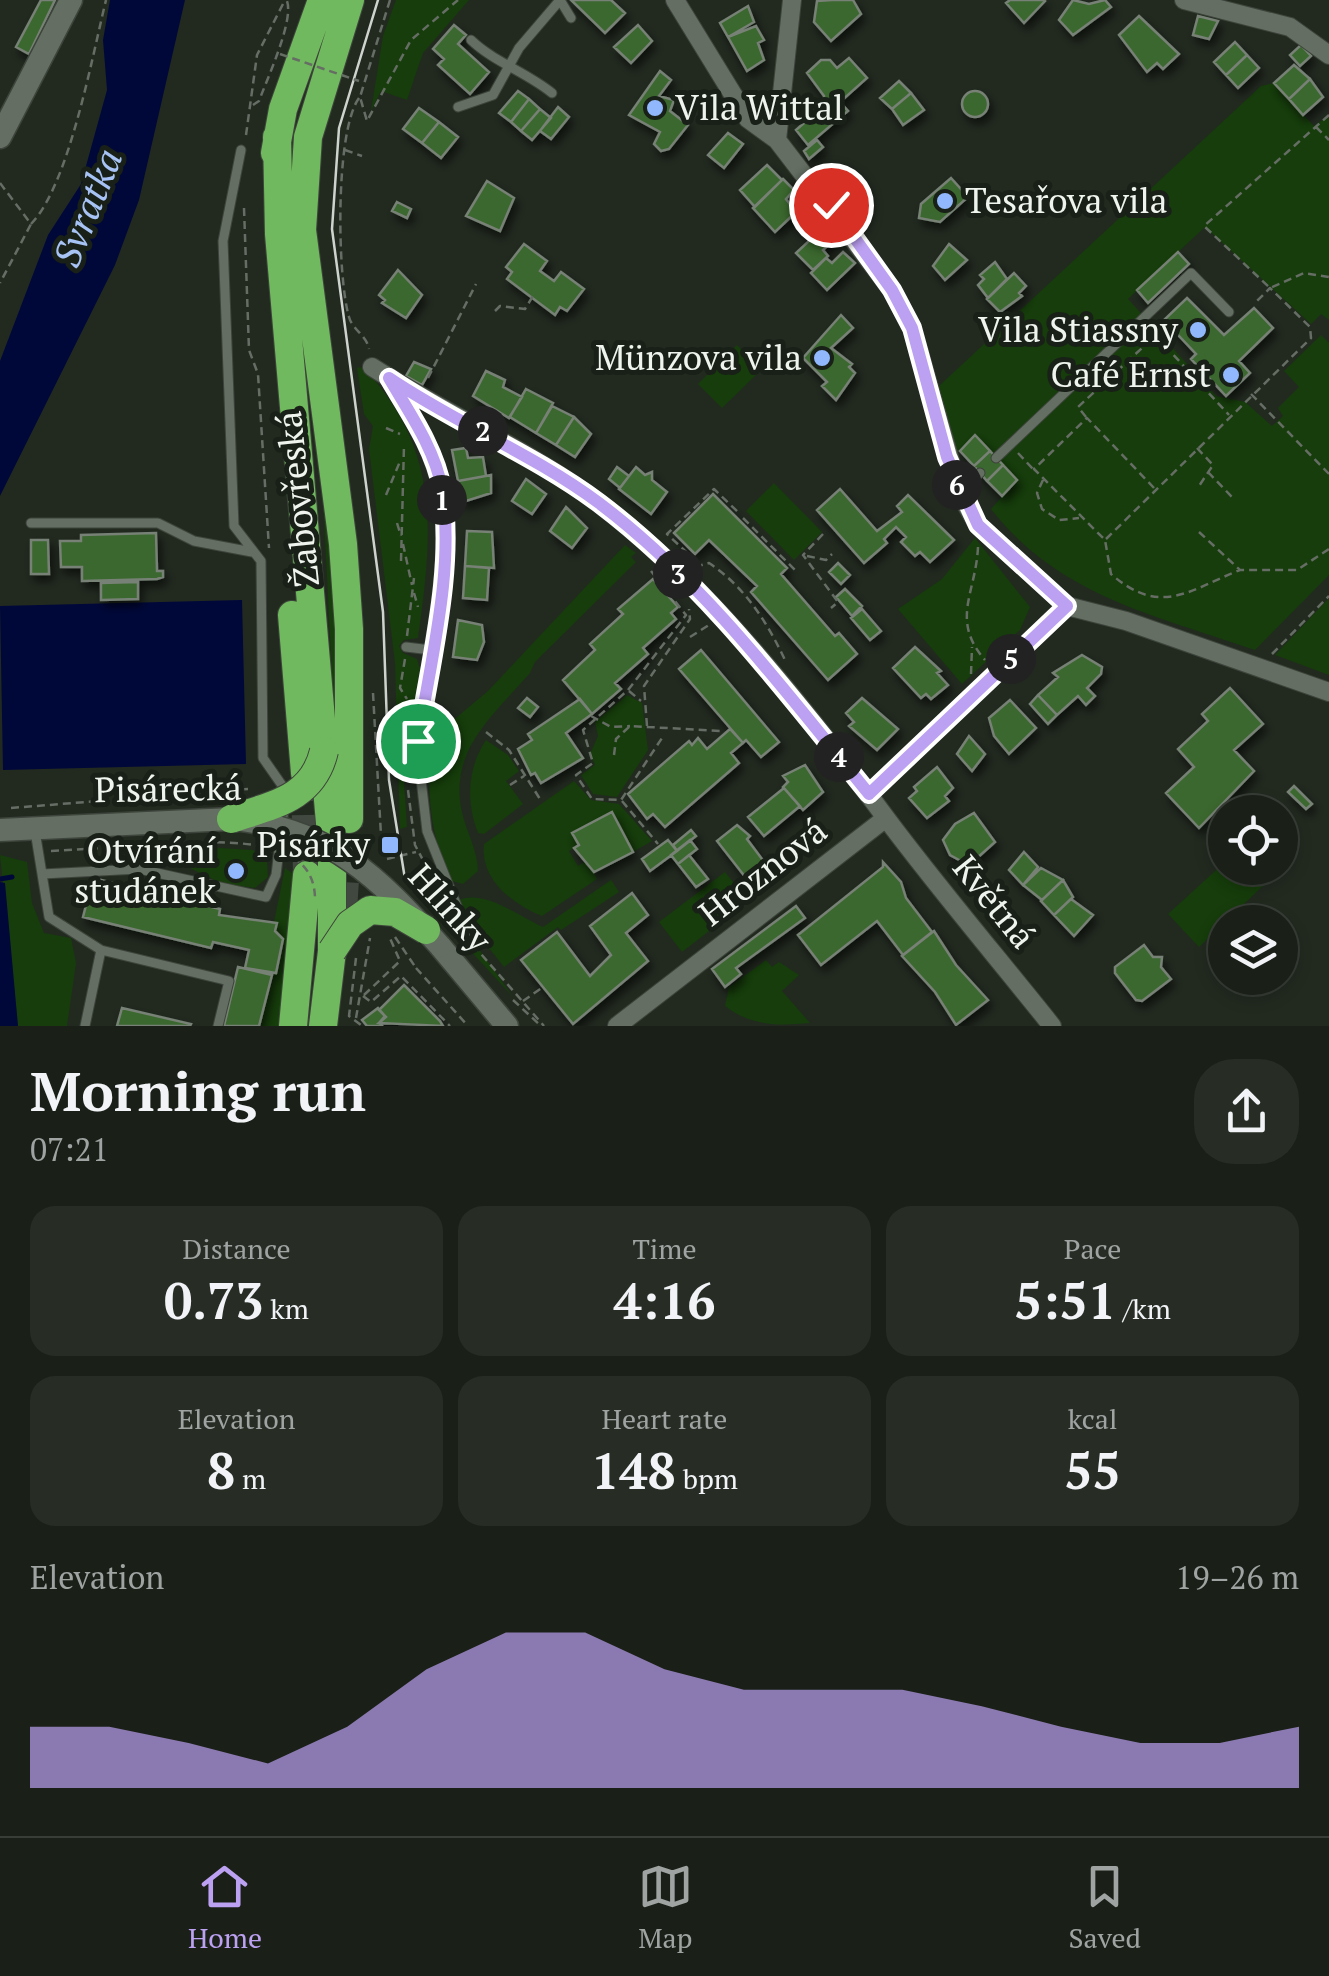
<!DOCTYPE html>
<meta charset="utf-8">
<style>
:root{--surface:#1a2018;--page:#272d25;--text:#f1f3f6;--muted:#9fa3a2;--line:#383e37;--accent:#bca0f2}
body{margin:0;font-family:"PT Serif",serif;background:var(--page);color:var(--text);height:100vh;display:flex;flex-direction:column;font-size:38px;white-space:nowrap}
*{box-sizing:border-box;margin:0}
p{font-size:32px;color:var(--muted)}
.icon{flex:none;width:55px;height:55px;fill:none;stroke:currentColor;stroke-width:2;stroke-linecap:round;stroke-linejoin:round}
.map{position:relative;height:1026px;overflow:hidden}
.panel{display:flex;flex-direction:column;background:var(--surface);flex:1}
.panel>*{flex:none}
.tools{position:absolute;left:1208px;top:795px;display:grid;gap:20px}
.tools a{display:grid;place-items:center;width:90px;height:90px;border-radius:50%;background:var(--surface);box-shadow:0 5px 15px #0003,0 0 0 2px var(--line);font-size:50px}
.pin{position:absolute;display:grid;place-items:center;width:85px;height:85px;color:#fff;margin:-42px;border:5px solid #fff;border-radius:50%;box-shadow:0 2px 10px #0007}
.km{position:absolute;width:50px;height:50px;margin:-25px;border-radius:50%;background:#222;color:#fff;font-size:28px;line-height:50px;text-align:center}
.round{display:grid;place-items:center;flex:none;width:105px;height:105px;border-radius:40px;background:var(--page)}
.overview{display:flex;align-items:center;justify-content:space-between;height:170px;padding:0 30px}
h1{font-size:55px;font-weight:600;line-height:75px}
.figures{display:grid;grid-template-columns:repeat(3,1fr);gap:15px;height:170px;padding:10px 30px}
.figures div{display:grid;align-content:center;border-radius:25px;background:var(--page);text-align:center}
.figures b{font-size:50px;font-weight:600}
.figures small{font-size:28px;font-weight:400}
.figures p{font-size:28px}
.chart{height:280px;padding:20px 30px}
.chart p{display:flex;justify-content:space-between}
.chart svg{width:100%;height:180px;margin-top:10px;fill:var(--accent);opacity:.7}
.tabs{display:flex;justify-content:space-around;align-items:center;height:140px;border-top:2px solid var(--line);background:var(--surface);font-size:28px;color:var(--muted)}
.tabs a{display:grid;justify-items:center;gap:5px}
.tabs .active{color:var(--accent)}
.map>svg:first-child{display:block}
.green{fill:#163d0b}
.water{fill:#00083a}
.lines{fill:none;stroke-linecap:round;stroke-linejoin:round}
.stream{stroke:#00083a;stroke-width:5}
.building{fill:#3b672f;stroke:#778175;stroke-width:2.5;filter:url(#shadow)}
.trunk-tunnel{stroke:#41483f;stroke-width:28;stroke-dasharray:28 14;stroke-linecap:butt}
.service-casing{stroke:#3d443b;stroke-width:11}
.minor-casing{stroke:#3d443b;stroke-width:20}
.tertiary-casing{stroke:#3d443b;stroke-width:25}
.trunk-casing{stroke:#3d443b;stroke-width:30}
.path{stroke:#656d64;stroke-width:2.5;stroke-dasharray:8 5;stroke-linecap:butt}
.service{stroke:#646e62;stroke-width:9}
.minor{stroke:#646e62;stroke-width:18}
.tertiary{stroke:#646e62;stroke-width:22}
.trunk{stroke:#71b95e;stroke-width:28}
.tram{stroke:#ced4cd;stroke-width:2.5}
.tertiary-bridge-casing{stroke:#3d443b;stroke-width:25;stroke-linecap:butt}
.trunk-bridge-casing{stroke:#3d443b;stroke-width:30;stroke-linecap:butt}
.path-bridge{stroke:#656d64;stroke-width:2.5;stroke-dasharray:8 5;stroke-linecap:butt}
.tertiary-bridge{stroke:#646e62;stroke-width:22}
.trunk-bridge{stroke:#71b95e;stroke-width:28}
.route-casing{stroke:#fff;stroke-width:20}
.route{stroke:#bca0f2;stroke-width:12}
.poi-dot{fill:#91b8fd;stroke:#182017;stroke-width:4}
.labels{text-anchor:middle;stroke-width:10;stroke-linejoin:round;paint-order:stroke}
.poi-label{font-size:35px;fill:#eff5ee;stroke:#182017;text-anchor:end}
.street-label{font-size:35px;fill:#eff5ee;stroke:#182017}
.water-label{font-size:38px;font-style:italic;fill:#a7c3f5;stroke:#182017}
</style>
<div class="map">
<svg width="1329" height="1026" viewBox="0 0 1329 1026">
<defs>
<filter id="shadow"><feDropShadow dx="3.5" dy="6" stdDeviation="5" flood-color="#0009"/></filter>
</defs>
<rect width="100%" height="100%" fill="#222a20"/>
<path class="green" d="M396 0H469L423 53 407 100 381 91 371 111 383 36Z
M1274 83 1314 126 1329 115V320L1321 314 1311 324 1205 227 1128 299 1216 396 1245 402 1272 426 1283 416 1278 408 1299 387 1284 371 1321 335 1329 343V575L1255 650C1155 615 1059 596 991 509L1017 480 975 436 956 453 939 386 1261 86Z
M737 345 761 370 722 408 698 384Z
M363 367C441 450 433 532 418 638L404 640 399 646 403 653 417 659 420 669 412 766 404 782 407 827 400 829 395 663 369 449 373 426 364 414 357 368Z
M322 479 337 605 338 792Z
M774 483 822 532 794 560 746 511Z
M975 538 1030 607 1020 630 962 684 898 609 942 579Z
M625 545 636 553 631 557 636 562 535 662 530 673C494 715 448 750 462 812 466 831 478 851 478 871L463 884 452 881C429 836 426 787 432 738L488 691Z
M1329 598V675L1275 655Z
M627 695 642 703 648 750 617 797 593 794 581 775 595 765 590 754 598 736 595 722Z
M486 740 508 755 519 771 506 781 523 804 484 834 478 833C466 803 467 768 486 740Z
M574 781 591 800 619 804 652 841 633 852 611 812 573 833 579 845 569 851 578 866 587 860 597 879 542 916C513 904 480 880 484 844Z
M204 847 253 850 267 861 268 877 255 888 223 884 150 849Z
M0 855 27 862 32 903 44 933 71 938 76 963 67 1026H18Z
M1225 862V868H1255L1268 881 1199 947 1168 914Z
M285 868 292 873C293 924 287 975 278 1026H260L283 940 275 931 274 922Z
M725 872 748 901 682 952 659 922Z
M429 879 513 997 454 933V922L447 925 421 883Z
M611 880 619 892 561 930 558 927 504 967 473 928 459 900C484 889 519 916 543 927Z
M766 960 772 967 779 962 799 975 782 991 810 1023C777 1026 751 1026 725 1006L729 987Z"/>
<path class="water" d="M110 0H185L139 200 115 265 0 496V361L48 235 81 184 107 90 103 40Z
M242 600 246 764 3 770 0 606Z
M0 882 5 883 18 1026H0Z"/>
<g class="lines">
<path class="stream" d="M0 879 12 877"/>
</g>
<path class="building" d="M41 0H55L29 54 16 47Z
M571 0H611L625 13 605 33Z
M832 0H853L861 14 831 41 814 22 817 1Z
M1010 0H1044L1045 1 1024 23 1006 3Z
M1073 0 1089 4 1105 0 1111 7 1073 35 1059 20Z
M748 6 754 22 728 37 720 23Z
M1139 16 1179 54 1163 69 1157 63 1147 72 1119 35Z
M1198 16 1218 21 1209 39 1193 35Z
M454 25 466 35 458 44 489 72 470 94 438 65 444 59 433 49Z
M638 25 652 41 631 63 614 47Z
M756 26 764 40 758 43 764 60 747 71 728 37Z
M1235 42 1247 55 1226 75 1214 62Z
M1301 45 1311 56 1300 66 1290 55Z
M1247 55 1259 68 1238 88 1226 75Z
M849 58 867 78 840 102 848 111 808 145 796 130 811 117 816 106 824 103V96L807 73 821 60H830L837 68Z
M1294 65 1310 79 1289 99 1274 83Z
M660 71 671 80 659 96 674 100 670 111 688 125 669 149 661 151 654 144 660 132 629 115Z
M1310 79 1323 97 1303 115 1289 99Z
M899 81 911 93 892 109 880 98Z
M518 91 529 99 511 122 499 113Z
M962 104a13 13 0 1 1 26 0a13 13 0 1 1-26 0Z
M911 93 924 110 903 125 892 109Z
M529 99 540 109 521 131 511 122Z
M558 107 569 117 551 139 540 131Z
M419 108 439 122 422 143 403 129Z
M540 109 551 118 532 140 521 131Z
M439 122 458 137 441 158 422 143Z
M728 133 743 144 724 168 708 155Z
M817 140 823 147 809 159 804 151Z
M767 165 782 180 755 207 740 190Z
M951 178 968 197 940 222 919 218 921 204Z
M783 179 794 190 786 199 796 212 775 232 753 208Z
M487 181 514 198 500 231 466 216Z
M397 202 411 209 407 218 392 211Z
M824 227 835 239 823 250 828 256 813 270 796 253Z
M524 244 547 261 540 271 554 281 561 272 584 289 567 311 560 307 555 315 507 279 512 272 506 267Z
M949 244 967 260 945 280 933 266Z
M843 252 855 263 827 290 811 273 826 258 832 263Z
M1178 252 1189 264 1148 303 1137 290Z
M995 262 1007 279 988 298 978 285 984 279 980 275Z
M398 270 422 295 406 318 382 303 385 300 379 295Z
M1014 273 1026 286 1019 293 1022 296 1000 312 987 299Z
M1187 298 1224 335 1254 308 1273 328 1239 361 1250 373 1226 396 1191 359 1196 354 1164 320Z
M841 315 853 328 831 348 852 364 849 367 855 373 836 400 822 386 827 382 803 358Z
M414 362 431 369 422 385 406 376Z
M486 371 505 380 503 387 522 397 509 418 473 396Z
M526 389 553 403 536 433 510 417Z
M552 406 574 417 556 445 536 433Z
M574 417 591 434 575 457 556 445Z
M975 435 990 451 974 466 960 451Z
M466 448 468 458 483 457 486 476 458 481 452 450Z
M990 451 1003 465 987 481 974 466Z
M1003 465 1017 480 1002 496 987 481Z
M617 467 629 476 620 488 609 479Z
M636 467 645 475 652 472V480L667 492 651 514 619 489Z
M491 475V493L463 502 458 481Z
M526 479 546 494 532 514 512 501Z
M840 489 877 531 902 512 897 506 908 495 954 540 930 562 920 552 915 556 901 542 906 537 896 527 884 539 887 543 864 563 817 510Z
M713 494 787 568 781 574 835 636 839 633 857 654 828 680 751 592 757 586 709 540 695 554 674 533Z
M566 507 587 528 572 548 550 531Z
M467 531 492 532 494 568 465 566Z
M156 533 157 571H163V577L157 579 82 581V567H61L60 541H81V535Z
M31 540H48L49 574H31Z
M838 563 850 575 841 584 829 572Z
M465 566 489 568 487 600 463 598Z
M653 579 678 607 671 613 676 619 643 648 648 654 615 683 621 689 592 714 563 680 595 650 590 644 623 614 618 609Z
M138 582V599L101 600V583Z
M845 589 862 606 852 616 836 597Z
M862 609 881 631 870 640 851 618Z
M458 620 482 625 484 642 477 660 453 657Z
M915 647 941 671 937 673 948 685 931 699 926 694 921 698 893 668Z
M701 650 779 742 761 757 746 740 743 743 679 669Z
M1082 655 1102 667 1101 674 1087 688 1095 696 1086 705 1078 696 1057 715 1038 695 1058 677 1053 673Z
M1230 688 1263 724 1234 750 1254 771 1199 828 1166 793 1194 767 1178 749 1208 721 1202 714Z
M1038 695 1057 715 1048 724 1030 704Z
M527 698 538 707 530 717 518 708Z
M862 698 898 729 877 750 849 726 854 722 846 713Z
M580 699 592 714 566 733 583 758 541 783 535 773 531 775 518 749 532 740 528 734Z
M1010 700 1036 728 1009 754 994 736 989 718Z
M730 729 743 743 731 753 739 763 665 827 653 814 647 819 628 794 689 741 692 745 698 738 707 749Z
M969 736 985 754 972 771 957 754Z
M805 765 823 792 803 810 783 787 788 782 783 776Z
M937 767 953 788 945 796 949 801 927 818 909 798 917 791 914 787Z
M1294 786 1312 804 1306 809 1288 792Z
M784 788 800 806 764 836 748 817Z
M612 812 633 852 594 872 574 848 579 845 572 833Z
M974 813 995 842 976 859 961 861 950 855 943 840 955 824Z
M737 825 750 836 747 839 765 863 746 878 717 841Z
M691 830 696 836 677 851 673 845Z
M668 840 677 851 650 871 642 859Z
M690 840 697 849 678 864 671 855Z
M1024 852 1038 867 1023 885 1009 870Z
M689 855 708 879 696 887 678 864Z
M883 862 901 882 906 898 932 932 903 955 877 921 821 965 798 935 883 867Z
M1041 868 1063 880 1042 900 1023 885Z
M93 878 220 909 219 915 277 923 275 931 283 939 276 973 245 968 249 950 213 942 211 948 83 917Z
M1063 880 1073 897 1054 915 1041 901Z
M632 893 648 915 626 933 648 961 573 1024 521 960 557 932 590 976 611 955 590 926Z
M1071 899 1093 915 1074 936 1054 915Z
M796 906 805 918 736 968 741 974 725 987 712 969Z
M934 931 956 965 988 1000 956 1025 935 992 902 956Z
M1144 945 1153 957H1162L1161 967 1171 979 1142 1001 1136 1000 1115 973V967Z
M238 967 272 975 259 1026H224Z
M404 985 440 1021 443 1026 379 1023 386 1017 379 1010Z
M122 1008 191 1024 190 1026H117Z
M378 1008 385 1016 379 1023 382 1026H367L362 1020Z"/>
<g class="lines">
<path class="trunk-tunnel" d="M305 773 307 875
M343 910 349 819"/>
<defs>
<path id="service" d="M560 0 571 18
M471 40C494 62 526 72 552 93
M458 107 493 95 519 48 560 0
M996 458 1191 273 1229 312
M960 491 980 473
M31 523H158L194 541 252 552
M406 647 431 650
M420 771 427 831 459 911
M35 831 49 917 101 950 229 981 218 1026
M42 874 139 869 266 897 276 875 286 791 263 758 261 561 234 526 223 241 241 150
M85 1026 101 950"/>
<path id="minor" d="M675 0 748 119 777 140 892 290 912 328 959 492 978 525 1067 606 1126 621 1329 692
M1184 0 1290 27 1329 55
M777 140 792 0
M372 367C447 415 529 450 600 504 711 589 803 706 886 818 939 889 997 957 1052 1026
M392 383C411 415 434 449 441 487 456 563 429 664 418 741L420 771
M869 794 1067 606
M617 1026 886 818"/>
<path id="tertiary" d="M0 137 71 0
M0 830 231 819
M440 946 507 1026"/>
<path id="trunk" d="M277 137 279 234 332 846V951L323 1026
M275 153 283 109 322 0
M292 615 305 773
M349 819V629L343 544 302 230 308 137 350 0
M293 1026 307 875"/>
</defs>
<use href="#service" class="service-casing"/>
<use href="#minor" class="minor-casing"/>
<use href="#tertiary" class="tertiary-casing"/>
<use href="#trunk" class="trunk-casing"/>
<path class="path" d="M390 0 360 97 367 121 411 40 458 0
M359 98C335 131 337 276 349 317 352 329 367 336 369 349
M253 105 259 101C267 79 294 21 287 1
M1329 115 1204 226 1270 288 1304 273 1329 277
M1316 127 1329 140
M246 135 257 55 285 0
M345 150 362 156
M0 183 31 224 0 283
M244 208 249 350 258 374 269 548
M31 224C69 185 92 57 106 0
M495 311 500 306 525 309 533 296
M1156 336 1229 415
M428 378 476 284
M1251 394 1329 474
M1086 417 1078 407 1166 326 1160 319
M386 428 400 434
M1197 448 1213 465 1199 486
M1018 453 1033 469
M1208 472 1232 497
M1043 480 1037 493 1042 509 1059 520 1079 518
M1154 488 1087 418 1034 469 1105 540 1111 574C1161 618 1191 589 1240 570
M386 495 401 459
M743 518 797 572
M397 523 401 536
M1199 532 1240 570H1297L1329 549
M823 534 803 555 838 602 831 608
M1106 539 1311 338 1310 327 1270 288 1255 303
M403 544 412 585
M978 547C976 593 950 620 985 660
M807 556 826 560 832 554
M401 561 404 445
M697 562 667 534 714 489 738 512
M695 567 709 563C745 587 767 622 785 660
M651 571 686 615 628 690 583 730 593 763 576 775 592 799 621 800 662 738
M414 593 418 607
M407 636 414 578
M690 637 709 625
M1272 654 1329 596
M405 659 400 688 407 699
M971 674 972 647
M629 691 641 701
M373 693 382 853
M647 726 644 686 690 619 689 609
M486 732 509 750 540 799
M614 755 616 739 630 726 721 731
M510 785 524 776
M408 790 415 845 425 864
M622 801 658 844
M11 808 248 789
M149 847V853L179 863
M51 851 204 842
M387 859 416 852
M463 921 474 946 544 1026
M356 958 349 1016 361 1025
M416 968 468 1026
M364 995 400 961 389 936
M363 996 371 1002 401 976 450 1026
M513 1000 541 1026
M523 1001 543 987
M356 1018 370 938"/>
<use href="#service" class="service"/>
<use href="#minor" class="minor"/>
<use href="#tertiary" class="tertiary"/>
<use href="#trunk" class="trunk"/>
<path class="tram" d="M378 0 339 128 332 229 383 612 389 780 405 879"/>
<defs>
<path id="tertiary-bridge" d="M234 819C332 830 377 876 440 946"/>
<path id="trunk-bridge" d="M231 819C272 805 313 799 324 751
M332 951 350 924 370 910 395 912 426 930"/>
</defs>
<use href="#tertiary-bridge" class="tertiary-bridge-casing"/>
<use href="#trunk-bridge" class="trunk-bridge-casing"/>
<path class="path-bridge" d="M280 54 359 81
M591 716 611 727 630 726
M204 842C246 843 314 842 315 898
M395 937 416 968"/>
<use href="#tertiary-bridge" class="tertiary-bridge"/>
<use href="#trunk-bridge" class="trunk-bridge"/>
</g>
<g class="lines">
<defs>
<path id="route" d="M418 741C430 661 455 570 442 489 435 449 409 412 389 378 457 424 533 454 599 503 705 583 786 692 869 794L1067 606 978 525 947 457 912 328 892 290 831 205"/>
</defs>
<use href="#route" class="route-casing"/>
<use href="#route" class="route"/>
</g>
<g class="poi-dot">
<circle cx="655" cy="108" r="10"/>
<circle cx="945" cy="201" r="10"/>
<circle cx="1198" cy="330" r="10"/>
<circle cx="822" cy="358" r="10"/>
<circle cx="1231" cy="375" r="10"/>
<rect x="380" y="835" width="20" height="20" rx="5"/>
<circle cx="236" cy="871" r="10"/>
</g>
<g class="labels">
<g class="poi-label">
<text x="675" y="120" text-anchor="start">Vila Wittal</text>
<text x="965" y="213" text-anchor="start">Tesařova vila</text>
<text x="1178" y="342">Vila Stiassny</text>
<text x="802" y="370">Münzova vila</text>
<text x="1211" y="387">Café Ernst</text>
<text x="370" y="857">Pisárky</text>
<text x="216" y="863">Otvírání<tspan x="216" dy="40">studánek</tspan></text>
</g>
<g class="street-label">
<text transform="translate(298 499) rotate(-96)" y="12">Žabovřeská</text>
<text transform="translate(168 789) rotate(-1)" y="12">Pisárecká</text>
<text transform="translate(763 872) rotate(-38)" y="12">Hroznová</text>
<text transform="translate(994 902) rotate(51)" y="12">Květná</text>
<text transform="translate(450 908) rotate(48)" y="12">Hlinky</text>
</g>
<g class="water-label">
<text transform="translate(88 208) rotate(-68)" y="13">Svratka</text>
</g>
</g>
</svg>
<div class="tools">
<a><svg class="icon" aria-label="locate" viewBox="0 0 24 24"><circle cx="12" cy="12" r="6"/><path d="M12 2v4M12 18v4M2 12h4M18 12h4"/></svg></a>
<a><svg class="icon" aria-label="layers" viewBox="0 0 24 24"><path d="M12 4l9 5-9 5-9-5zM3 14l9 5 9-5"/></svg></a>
</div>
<div class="pin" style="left:418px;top:741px;background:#1e9e55"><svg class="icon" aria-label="arrive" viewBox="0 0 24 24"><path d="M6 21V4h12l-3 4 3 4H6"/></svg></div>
<div class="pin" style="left:831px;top:205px;background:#d93025"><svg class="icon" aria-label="check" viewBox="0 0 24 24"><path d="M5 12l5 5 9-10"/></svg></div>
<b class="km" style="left:442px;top:500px">1</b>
<b class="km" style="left:483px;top:431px">2</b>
<b class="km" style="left:678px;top:574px">3</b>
<b class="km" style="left:839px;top:757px">4</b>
<b class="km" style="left:1011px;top:659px">5</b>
<b class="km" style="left:957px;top:485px">6</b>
</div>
<section class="panel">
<div class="overview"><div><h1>Morning run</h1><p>07:21</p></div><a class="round"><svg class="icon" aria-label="share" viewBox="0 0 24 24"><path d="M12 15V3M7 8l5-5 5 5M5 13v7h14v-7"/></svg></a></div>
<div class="figures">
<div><p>Distance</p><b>0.73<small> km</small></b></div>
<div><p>Time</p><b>4:16</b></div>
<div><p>Pace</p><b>5:51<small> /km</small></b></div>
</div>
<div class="figures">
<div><p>Elevation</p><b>8<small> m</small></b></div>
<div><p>Heart rate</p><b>148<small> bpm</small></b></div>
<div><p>kcal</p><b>55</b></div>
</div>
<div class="chart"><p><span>Elevation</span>19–26 m</p>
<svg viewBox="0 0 160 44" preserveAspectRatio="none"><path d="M0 44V29L10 29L20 33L30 38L40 29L50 15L60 6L70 6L80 15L90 20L100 20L110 20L120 24L130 29L140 33L150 33L160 29V44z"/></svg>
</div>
</section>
<nav class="tabs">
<a class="active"><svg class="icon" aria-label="home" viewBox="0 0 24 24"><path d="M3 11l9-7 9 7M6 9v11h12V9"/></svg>Home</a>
<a><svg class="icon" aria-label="map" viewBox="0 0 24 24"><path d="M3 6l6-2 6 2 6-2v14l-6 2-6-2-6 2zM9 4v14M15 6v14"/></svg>Map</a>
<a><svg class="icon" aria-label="saved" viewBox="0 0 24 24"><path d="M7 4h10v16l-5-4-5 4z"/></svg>Saved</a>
</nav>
